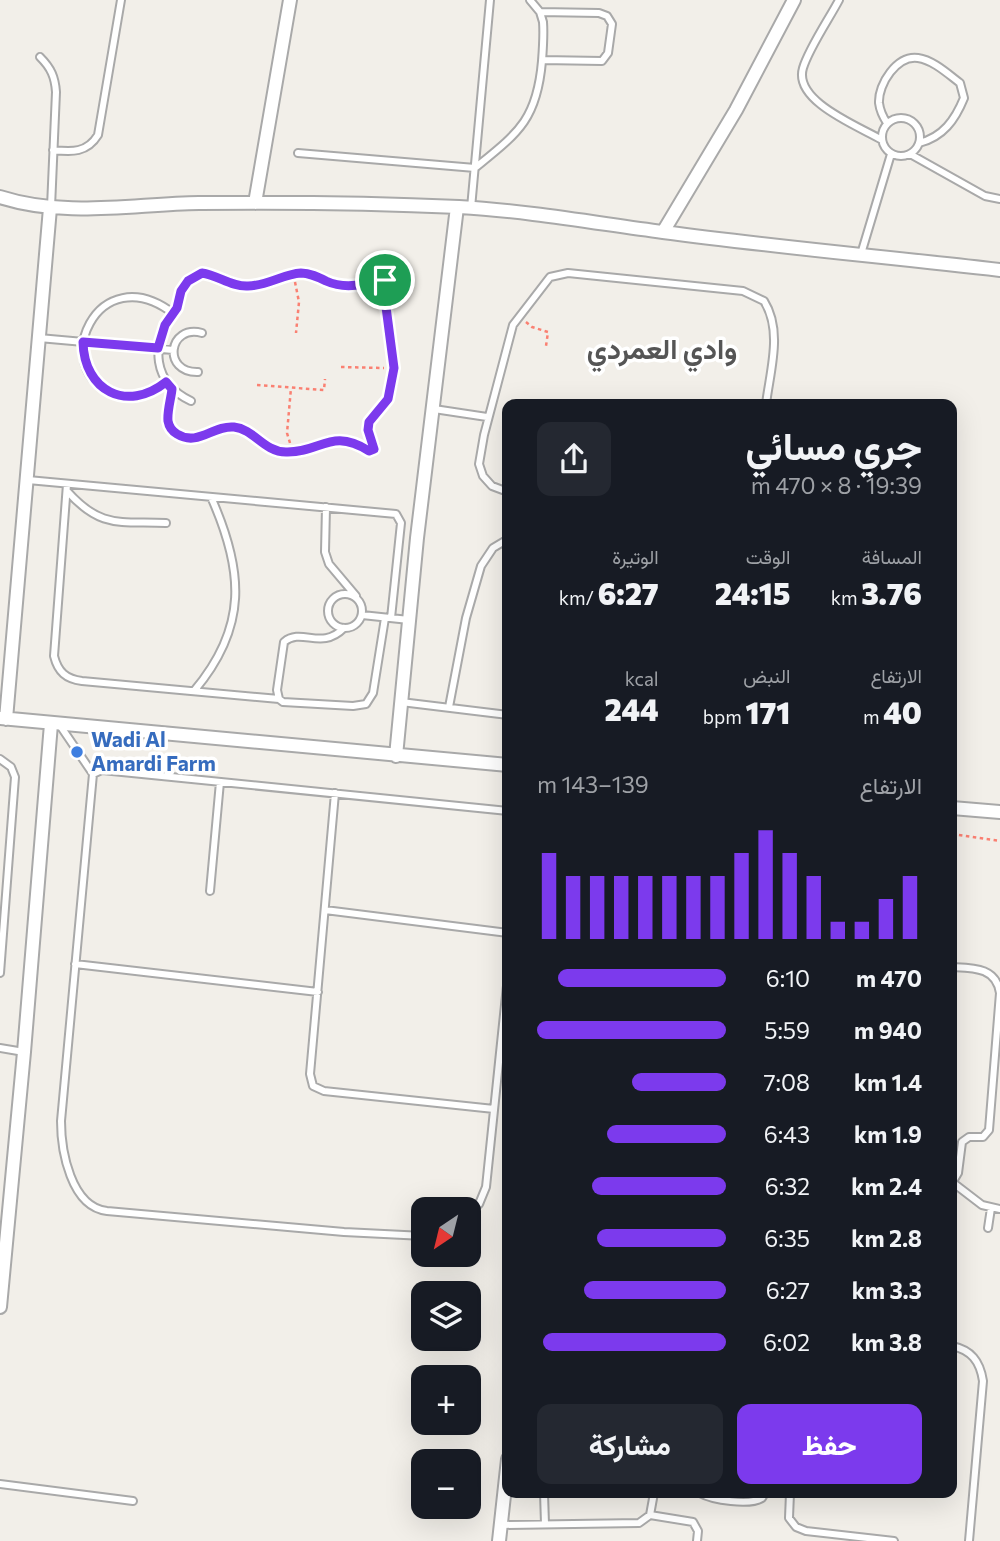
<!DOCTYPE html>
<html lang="ar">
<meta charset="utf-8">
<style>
:root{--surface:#171b24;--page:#242831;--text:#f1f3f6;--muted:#9ea1a6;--accent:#7c3aed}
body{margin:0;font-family:Commissioner,Vazirmatn,sans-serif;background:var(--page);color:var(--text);direction:rtl;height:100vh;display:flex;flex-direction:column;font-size:26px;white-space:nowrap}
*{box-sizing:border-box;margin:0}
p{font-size:23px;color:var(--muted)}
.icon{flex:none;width:38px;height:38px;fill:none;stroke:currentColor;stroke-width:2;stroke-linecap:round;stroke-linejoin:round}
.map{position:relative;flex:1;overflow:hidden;direction:ltr}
.details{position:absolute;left:502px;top:399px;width:455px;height:1099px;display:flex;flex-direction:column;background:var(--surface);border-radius:14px;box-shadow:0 7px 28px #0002;direction:rtl}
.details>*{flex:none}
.needle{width:46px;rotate:215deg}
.controls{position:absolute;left:411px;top:1197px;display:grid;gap:14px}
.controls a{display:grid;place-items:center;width:70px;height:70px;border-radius:14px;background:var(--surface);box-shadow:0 7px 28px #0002;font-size:35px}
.pin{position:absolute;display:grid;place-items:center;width:60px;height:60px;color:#fff;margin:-30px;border:4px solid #fff;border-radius:50%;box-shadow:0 2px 7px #0007}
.round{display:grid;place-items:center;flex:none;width:74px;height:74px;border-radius:14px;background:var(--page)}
.summary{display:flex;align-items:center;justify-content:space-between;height:119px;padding:0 35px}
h1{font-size:38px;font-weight:800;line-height:52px}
.metrics{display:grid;grid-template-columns:repeat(3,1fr);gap:10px;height:119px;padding:7px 35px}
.metrics div{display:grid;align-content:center}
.metrics b{font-size:30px;font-weight:800}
.metrics small{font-size:19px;font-weight:400}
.metrics p{font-size:19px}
.chart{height:196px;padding:14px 35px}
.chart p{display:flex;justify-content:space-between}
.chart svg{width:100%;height:126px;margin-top:7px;stroke:var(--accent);stroke-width:6}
.primary-button{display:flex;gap:14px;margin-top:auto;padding:14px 35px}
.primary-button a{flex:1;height:80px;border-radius:14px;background:var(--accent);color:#fff;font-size:28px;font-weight:800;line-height:80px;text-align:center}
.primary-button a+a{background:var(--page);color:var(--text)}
ul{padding:0 35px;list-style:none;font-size:23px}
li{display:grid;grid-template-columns:112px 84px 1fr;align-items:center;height:52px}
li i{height:18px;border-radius:9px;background:var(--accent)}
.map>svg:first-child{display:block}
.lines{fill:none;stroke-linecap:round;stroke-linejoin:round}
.service-casing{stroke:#a9a9a9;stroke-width:10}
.minor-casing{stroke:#a9a9a9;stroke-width:16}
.path{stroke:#fa8072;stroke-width:2.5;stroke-dasharray:3.5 3.5;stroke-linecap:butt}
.service{stroke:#fff;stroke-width:6}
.minor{stroke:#fff;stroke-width:12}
.route-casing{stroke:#fff;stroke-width:14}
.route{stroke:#7c3aed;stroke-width:9}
.shop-dot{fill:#3f7fe0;stroke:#fff;stroke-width:2.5}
.labels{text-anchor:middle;stroke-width:7;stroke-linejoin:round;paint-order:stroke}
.shop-label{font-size:21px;font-weight:bold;fill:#366cbe;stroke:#fff;text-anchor:start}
.district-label{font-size:28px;font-weight:bold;fill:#555;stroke:#fff}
</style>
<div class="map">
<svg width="1000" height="1541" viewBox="0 0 1000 1541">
<rect width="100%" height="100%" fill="#f2efe9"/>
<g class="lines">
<defs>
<path id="service" d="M839 0C829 19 809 48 803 68 793 101 858 126 882 140
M540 12 599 13 607 16 612 24 608 53 602 61 542 60
M40 57C51 68 55 77 56 92L51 207
M882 137a19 19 0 1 1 38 0a19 19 0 1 1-38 0Z
M887 123C883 117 880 111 879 103 878 84 897 55 918 58 933 60 948 74 960 83L964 98C955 120 943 137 919 143
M53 150C72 152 87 153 98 135L121 0
M298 153 475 168C518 133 537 120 542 61 543 48 544 35 543 22L540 12 530 0
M910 154 985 196 1000 199
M471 208 490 0
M861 254 891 154
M39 338 173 350
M198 372C162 373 168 324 202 333
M166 382C151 394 135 400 116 394 46 372 97 254 174 314
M172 389C171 401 163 420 172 431 190 449 208 430 227 427 249 424 259 448 279 452 300 455 317 442 337 441 351 440 360 448 372 451L375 446C359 411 383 418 391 390 399 362 388 337 386 309 385 300 388 291 387 282L379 279C362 286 344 289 327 282 319 278 311 273 302 273 280 274 262 289 239 286 225 284 209 267 194 276 179 284 183 300 174 312 164 328 156 342 159 362 162 381 174 393 191 401
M434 409 487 417
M28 480 396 514 401 523 391 618
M67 484 54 656C58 672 66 679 82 681L279 699
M67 491C101 529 119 521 166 523
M508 492 492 486 483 476 479 464 484 435 513 325 550 277 568 273 743 291 764 301C783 331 770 371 766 404
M326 507 325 552 329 564 356 596
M328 611a17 17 0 1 1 34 0a17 17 0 1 1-34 0Z
M362 615 409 620
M344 628C321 651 302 627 284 642L277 690 279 699 283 702 353 706 366 704 373 693 385 618
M194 691C248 627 244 571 211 497
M401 702 508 715
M449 707 466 618 481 566 493 548 508 539
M59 724 93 774 61 1121C61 1151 71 1207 107 1211L344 1232 424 1236
M0 759 11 767 15 777 0 973
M93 774 102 770 508 811
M335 793 310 1074 313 1086 324 1091 494 1109
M210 891 220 782
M325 910 508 933
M75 964 318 992
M952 967C973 968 996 967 1000 993L989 1130 983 1137H969L962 1142 958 1173 952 1183
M0 1048 24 1052
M952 1182 982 1205 1000 1209
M469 1212 479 1204 486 1187 508 976
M988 1228 991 1208
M952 1346C971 1350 980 1361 983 1381L969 1541
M0 1484 133 1501
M544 1493 545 1524
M700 1493C713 1500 749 1506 762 1498L765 1493
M790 1493 789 1518 796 1527 806 1531 894 1541
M650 1515 693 1522 698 1531 697 1541
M501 1525 639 1523 650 1515 654 1493"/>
<path id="minor" d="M0 197C66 218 132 204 199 203 285 202 374 203 459 207 528 211 595 223 663 232 775 247 888 257 1000 270
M255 203 290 0
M663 232 736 110 794 0
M0 718 508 765
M6 719 50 208
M396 756 417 538 457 207
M952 808 1000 812
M0 1307 24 1052 51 724
M499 1541 508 1459"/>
</defs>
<use href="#service" class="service-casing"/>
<use href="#minor" class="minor-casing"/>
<path class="path" d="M295 282 299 302 296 333
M526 322 532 327 548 332 546 346
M341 367 384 368
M257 385 324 390 325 379
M290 443 287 433 291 388
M952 834 1000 841"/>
<use href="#service" class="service"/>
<use href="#minor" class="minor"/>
</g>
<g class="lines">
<defs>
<path id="route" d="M202 273C218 275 231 287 248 286 267 286 283 274 301 273 310 273 318 277 326 281 344 289 362 286 379 279L387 282 386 307 394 368 388 399 369 422 368 430 374 449 369 451C331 427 321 453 286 452 264 452 254 429 234 427 213 425 198 447 177 434 172 431 169 427 168 421 167 411 171 399 172 389L166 382C127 413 84 391 83 342L158 348 165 325 177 308 181 291 188 281Z"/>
</defs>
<use href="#route" class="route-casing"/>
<use href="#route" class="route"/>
</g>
<circle class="shop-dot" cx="77" cy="752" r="7"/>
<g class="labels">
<g class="shop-label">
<text x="91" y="747">Wadi Al<tspan x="91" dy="24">Amardi Farm</tspan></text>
</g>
<g class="district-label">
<text x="662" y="359">وادي العمردي</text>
</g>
</g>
</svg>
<div class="controls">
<a><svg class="needle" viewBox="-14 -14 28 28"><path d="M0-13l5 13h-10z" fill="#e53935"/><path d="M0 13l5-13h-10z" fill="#9ea1a6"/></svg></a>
<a><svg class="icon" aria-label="layers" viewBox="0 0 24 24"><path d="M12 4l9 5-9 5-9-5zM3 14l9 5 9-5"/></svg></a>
<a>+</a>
<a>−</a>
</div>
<div class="pin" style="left:385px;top:280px;background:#1e9e55"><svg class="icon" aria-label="arrive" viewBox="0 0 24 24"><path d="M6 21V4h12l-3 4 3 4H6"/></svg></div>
<section class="details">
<div class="summary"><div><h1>جري مسائي</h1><p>19:39 · 8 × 470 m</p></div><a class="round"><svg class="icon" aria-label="share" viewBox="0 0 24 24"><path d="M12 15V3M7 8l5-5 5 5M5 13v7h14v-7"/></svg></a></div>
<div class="metrics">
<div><p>المسافة</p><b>3.76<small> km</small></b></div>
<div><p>الوقت</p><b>24:15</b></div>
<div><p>الوتيرة</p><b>6:27<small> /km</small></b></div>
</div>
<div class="metrics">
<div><p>الارتفاع</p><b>40<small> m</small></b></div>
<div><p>النبض</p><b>171<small> bpm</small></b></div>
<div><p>kcal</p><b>244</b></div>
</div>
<div class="chart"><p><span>الارتفاع</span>139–143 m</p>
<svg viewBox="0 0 160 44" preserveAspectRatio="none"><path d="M5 44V14M15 44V22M25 44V22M35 44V22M45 44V22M55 44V22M65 44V22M75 44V22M85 44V14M95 44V6M105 44V14M115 44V22M125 44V38M135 44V38M145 44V30M155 44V22"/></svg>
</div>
<ul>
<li><b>470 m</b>6:10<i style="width:89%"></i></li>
<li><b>940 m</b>5:59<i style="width:100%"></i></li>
<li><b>1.4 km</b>7:08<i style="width:50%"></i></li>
<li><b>1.9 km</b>6:43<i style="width:63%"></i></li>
<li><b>2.4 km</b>6:32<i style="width:71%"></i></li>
<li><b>2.8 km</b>6:35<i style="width:68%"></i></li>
<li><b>3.3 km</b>6:27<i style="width:75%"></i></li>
<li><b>3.8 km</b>6:02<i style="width:97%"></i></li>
</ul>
<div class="primary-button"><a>حفظ</a><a>مشاركة</a></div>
</section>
</div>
